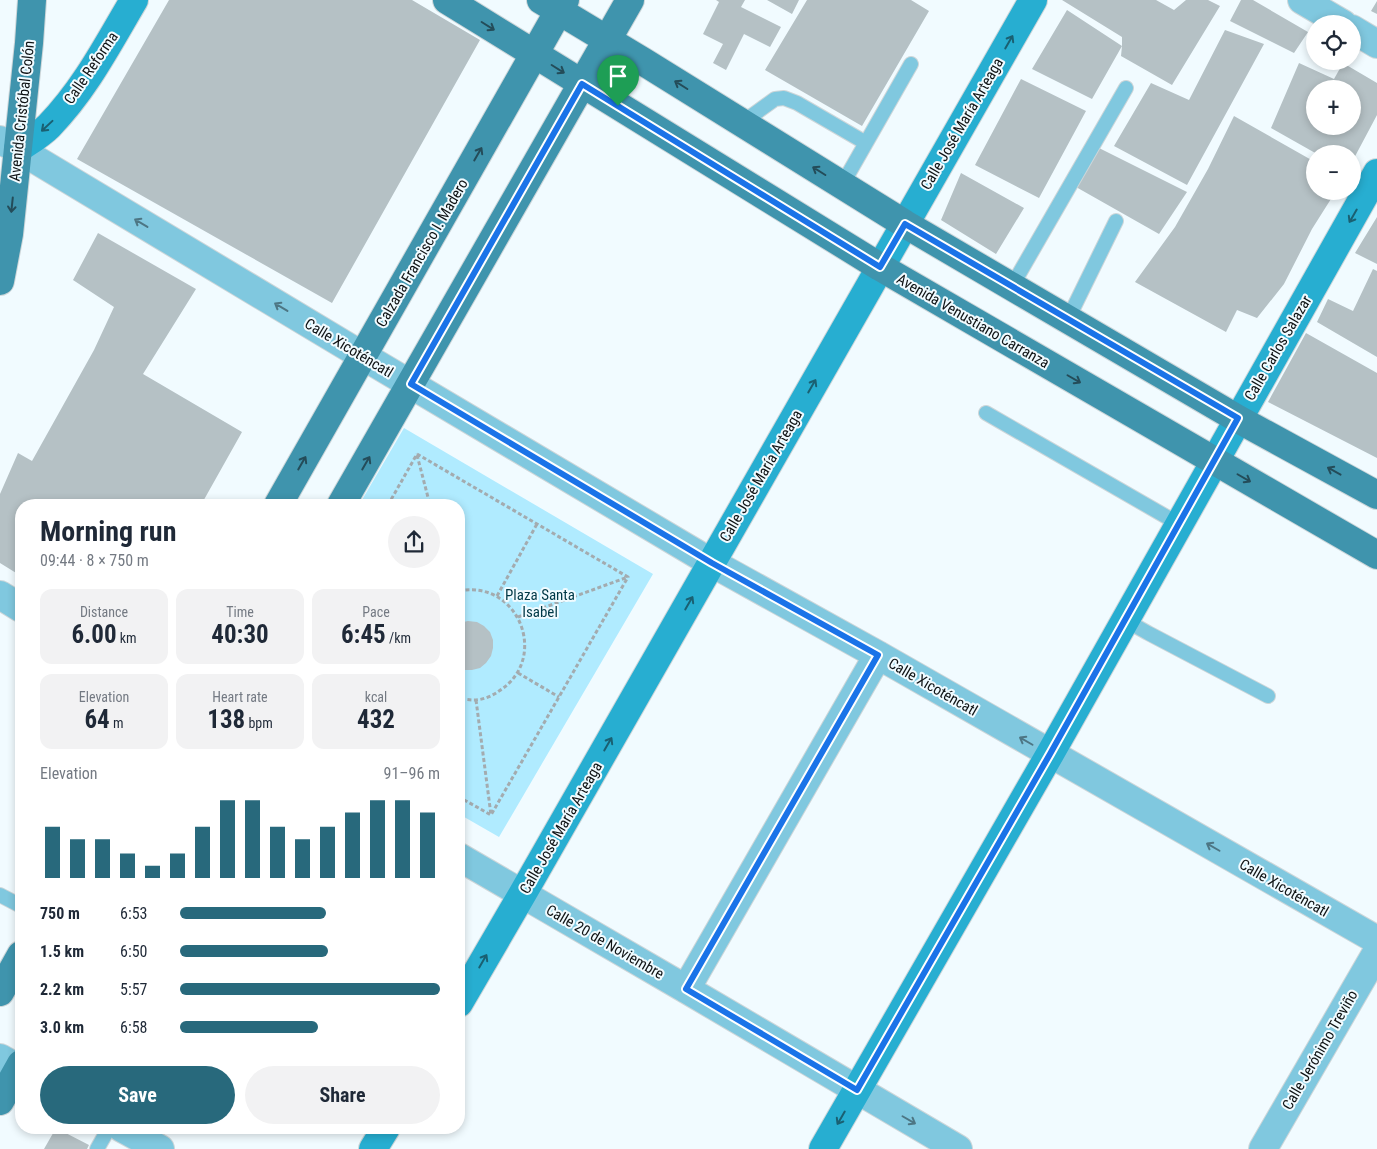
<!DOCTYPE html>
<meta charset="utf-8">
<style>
:root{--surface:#fff;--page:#f2f2f3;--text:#1f2937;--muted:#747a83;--accent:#28697c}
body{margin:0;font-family:"Roboto Condensed",sans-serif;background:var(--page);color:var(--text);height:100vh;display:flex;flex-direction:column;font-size:19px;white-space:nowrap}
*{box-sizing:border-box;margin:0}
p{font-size:16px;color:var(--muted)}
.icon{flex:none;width:28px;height:28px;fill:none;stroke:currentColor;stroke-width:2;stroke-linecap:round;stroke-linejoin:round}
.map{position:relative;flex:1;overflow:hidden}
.details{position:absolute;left:15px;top:499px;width:450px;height:635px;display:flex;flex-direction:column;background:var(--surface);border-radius:20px;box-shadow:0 2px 8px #0003}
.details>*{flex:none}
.buttons{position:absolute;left:1306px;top:15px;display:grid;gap:10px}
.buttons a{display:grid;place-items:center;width:55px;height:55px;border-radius:50%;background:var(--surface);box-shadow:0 2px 8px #0003;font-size:25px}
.pin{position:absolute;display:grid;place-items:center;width:42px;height:42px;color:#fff;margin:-51px -21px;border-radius:50% 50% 50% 0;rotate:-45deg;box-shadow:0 0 5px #0007}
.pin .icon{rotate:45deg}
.round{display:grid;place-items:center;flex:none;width:52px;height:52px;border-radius:26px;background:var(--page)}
.summary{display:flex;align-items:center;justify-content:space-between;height:85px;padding:0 25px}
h1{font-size:28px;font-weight:700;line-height:38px}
.metrics{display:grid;grid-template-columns:repeat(3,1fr);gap:8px;height:85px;padding:5px 25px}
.metrics div{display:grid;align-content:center;border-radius:12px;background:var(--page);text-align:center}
.metrics b{font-size:25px;font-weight:700}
.metrics small{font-size:14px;font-weight:400}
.metrics p{font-size:14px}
.chart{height:140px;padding:10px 25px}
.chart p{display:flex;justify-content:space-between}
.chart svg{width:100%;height:90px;margin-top:5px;stroke:var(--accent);stroke-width:6}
.cta{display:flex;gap:10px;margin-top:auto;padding:10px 25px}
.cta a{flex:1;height:58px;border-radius:30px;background:var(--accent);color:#fff;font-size:20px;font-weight:700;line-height:58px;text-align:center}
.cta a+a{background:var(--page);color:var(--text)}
ul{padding:0 25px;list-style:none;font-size:16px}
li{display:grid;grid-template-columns:80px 60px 1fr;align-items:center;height:38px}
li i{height:12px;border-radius:6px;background:var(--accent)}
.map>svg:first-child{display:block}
.green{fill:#b0ebff}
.building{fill:#b5c1c5;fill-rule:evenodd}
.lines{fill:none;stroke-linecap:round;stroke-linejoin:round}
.lane-casing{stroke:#cdd6d9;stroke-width:16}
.street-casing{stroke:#cdd6d9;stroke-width:30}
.secondary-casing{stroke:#cdd6d9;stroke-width:30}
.primary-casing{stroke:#cdd6d9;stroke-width:30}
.path{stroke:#a3abaf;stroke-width:3;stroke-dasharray:4 2.5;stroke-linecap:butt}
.lane{stroke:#80c8df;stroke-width:14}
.street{stroke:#80c8df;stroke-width:28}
.secondary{stroke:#27aed1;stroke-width:28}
.primary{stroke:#3f94ad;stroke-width:28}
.oneway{stroke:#244c59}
.oneway2{stroke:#1a6072}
.oneway3{stroke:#4d7684}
.route-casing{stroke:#fff;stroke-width:10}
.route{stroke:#1a73e8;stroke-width:6}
.labels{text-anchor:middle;stroke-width:4;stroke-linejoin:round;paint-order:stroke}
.street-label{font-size:15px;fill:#0e1214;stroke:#f1fbff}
.park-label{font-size:15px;fill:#003947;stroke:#f1fbff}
</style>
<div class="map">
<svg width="1377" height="1149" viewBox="0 0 1377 1149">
<rect width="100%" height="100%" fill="#f1fbff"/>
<path class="green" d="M404 428 653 574 499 837 459 814V505H359Z"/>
<path class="building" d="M169 0H412L480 40 332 303 77 159Z
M716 0H745L741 7 781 27 770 47 744 34 726 70 713 63 723 44 703 34 719 2Z
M767 0H799L792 14Z
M807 0H911L929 11 862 126 765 70Z
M1062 0H1156L1174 10 1186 0H1208L1220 6 1172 85 1121 56 1122 46 1092 99 1032 69 1067 10 1122 46V37Z
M1241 0H1253L1308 32 1294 53 1230 21Z
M1377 1V14L1371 11Z
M1225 30 1264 44 1187 185 1114 146 1151 83 1189 100Z
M1299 63 1334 79 1343 63 1377 83V115L1352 162V154H1317L1271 128ZM1315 89H1352V126H1315Z
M1021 79 1086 111 1039 198 975 165Z
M1234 116 1315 162V191H1336L1312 229 1284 284 1257 318 1237 310 1226 332 1135 282 1175 227 1208 169Z
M1099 148 1187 192 1159 234 1076 187Z
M961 173 1024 208 996 254 941 220Z
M1377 217V264L1355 253Z
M98 233 196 289 143 374 242 432 201 505H21V576L0 563V494L18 453 32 461 94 350 114 307 73 280Z
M1373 269 1377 271V357L1317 322 1328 299 1353 311Z
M1306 333 1377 373V458L1268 402Z
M468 621 477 622 484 626 490 632 493 640V648L491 656 486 663 480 668 472 670H465L459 668V623Z
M56 1128 89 1145 87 1149H44Z"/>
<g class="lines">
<defs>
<path id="lane" d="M742 123 775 99 784 98 797 103 866 143
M842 185 911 64
M1012 286 1126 88
M1068 319 1116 221
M986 413 1179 524
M1125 620 1148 633 1268 696
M0 895 21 906
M97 1149 109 1128"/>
<path id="street" d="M1302 0 1343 24
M1352 29 1377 44
M0 140 18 149 363 356 712 563 878 655 1377 940
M0 595 21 608
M459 857 686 989 958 1149
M686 989 878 655
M0 1058 21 1070
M122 1128 160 1149
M1263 1149 1377 952"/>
<path id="secondary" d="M18 149C28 142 40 135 49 126 85 89 108 44 134 0
M459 1003 523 893 1033 0
M373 1149 386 1128
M823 1149 1050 754 1377 173"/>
<path id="primary" d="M447 0 880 267 1377 555
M541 0 644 62 905 224 1238 419 1377 495
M0 281 9 234 29 43 32 0
M278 505 565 0
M341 505 630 0
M0 992 21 955
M0 1101 21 1064"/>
</defs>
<use href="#lane" class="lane-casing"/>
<use href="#street" class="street-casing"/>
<use href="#secondary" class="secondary-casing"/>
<use href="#primary" class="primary-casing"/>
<path class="path" d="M417 454 628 577 491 815 459 797
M417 455 430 505
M388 505 417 454
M459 591C519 579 550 659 499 691 492 696 483 700 474 700 469 700 464 699 459 699
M497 596 537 524
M518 617 628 577
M518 673 559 697
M476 700 491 815"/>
<use href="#lane" class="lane"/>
<use href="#street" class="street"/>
<use href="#secondary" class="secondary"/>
<use href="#primary" class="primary"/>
</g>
<defs><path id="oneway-shaft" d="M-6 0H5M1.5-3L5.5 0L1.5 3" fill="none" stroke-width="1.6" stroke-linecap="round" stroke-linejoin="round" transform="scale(1.25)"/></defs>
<g class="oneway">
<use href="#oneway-shaft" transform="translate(488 26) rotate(32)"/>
<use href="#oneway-shaft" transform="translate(558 69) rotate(32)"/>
<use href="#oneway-shaft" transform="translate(681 85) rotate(-148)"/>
<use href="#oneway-shaft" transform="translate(478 154) rotate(-60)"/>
<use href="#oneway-shaft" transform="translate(819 171) rotate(-148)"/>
<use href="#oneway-shaft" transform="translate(12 205) rotate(96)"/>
<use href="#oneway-shaft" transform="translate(1074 379) rotate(30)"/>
<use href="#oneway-shaft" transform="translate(302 463) rotate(-60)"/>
<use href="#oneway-shaft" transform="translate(366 463) rotate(-60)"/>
<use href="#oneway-shaft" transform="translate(1334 471) rotate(-151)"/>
<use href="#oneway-shaft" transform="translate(1244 478) rotate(30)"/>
</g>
<g class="oneway2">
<use href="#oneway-shaft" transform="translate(1009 42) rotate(-60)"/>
<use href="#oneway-shaft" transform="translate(47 126) rotate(137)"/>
<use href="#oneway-shaft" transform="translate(1353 216) rotate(120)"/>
<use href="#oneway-shaft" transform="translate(812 386) rotate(-60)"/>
<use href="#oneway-shaft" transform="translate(689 603) rotate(-60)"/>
<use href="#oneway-shaft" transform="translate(608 744) rotate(-60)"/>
<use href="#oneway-shaft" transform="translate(483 961) rotate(-60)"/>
<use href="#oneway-shaft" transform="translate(841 1118) rotate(120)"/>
</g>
<g class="oneway3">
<use href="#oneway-shaft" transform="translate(141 223) rotate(-149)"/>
<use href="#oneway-shaft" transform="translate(281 307) rotate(-149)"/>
<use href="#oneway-shaft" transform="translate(1026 741) rotate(-150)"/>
<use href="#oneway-shaft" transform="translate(1213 847) rotate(-150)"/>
<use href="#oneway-shaft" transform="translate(909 1120) rotate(30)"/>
</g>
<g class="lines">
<defs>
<path id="route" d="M582 84 880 267 905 224 1238 418 1050 754 857 1090 686 989 878 655 712 563 411 384Z"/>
</defs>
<use href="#route" class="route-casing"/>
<use href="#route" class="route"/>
</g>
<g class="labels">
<g class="street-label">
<text transform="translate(91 68) rotate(-56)" y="5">Calle Reforma</text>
<text transform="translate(22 111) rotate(-84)" y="5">Avenida Cristóbal Colón</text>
<text transform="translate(962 124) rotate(-60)" y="5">Calle José María Arteaga</text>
<text transform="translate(422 253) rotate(-60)" y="5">Calzada Francisco I. Madero</text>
<text transform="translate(973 321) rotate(30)" y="5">Avenida Venustiano Carranza</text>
<text transform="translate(349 348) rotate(31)" y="5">Calle Xicoténcatl</text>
<text transform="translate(1278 348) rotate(-60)" y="5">Calle Carlos Salazar</text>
<text transform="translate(761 476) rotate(-60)" y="5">Calle José María Arteaga</text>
<text transform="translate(933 687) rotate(30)" y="5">Calle Xicoténcatl</text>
<text transform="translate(561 828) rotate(-60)" y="5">Calle José María Arteaga</text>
<text transform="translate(1284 888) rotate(30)" y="5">Calle Xicoténcatl</text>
<text transform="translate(605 942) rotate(30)" y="5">Calle 20 de Noviembre</text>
<text transform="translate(1320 1050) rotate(-60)" y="5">Calle Jerónimo Treviño</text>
</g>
<g class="park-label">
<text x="540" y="600">Plaza Santa<tspan x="540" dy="17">Isabel</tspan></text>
</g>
</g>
</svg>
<div class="buttons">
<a><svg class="icon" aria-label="locate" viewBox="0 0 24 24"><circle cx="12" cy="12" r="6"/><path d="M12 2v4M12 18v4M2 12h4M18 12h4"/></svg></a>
<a>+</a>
<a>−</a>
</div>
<div class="pin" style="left:618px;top:106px;background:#1e9e55"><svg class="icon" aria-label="arrive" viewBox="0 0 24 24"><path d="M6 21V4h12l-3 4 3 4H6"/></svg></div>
<section class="details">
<div class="summary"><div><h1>Morning run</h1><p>09:44 · 8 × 750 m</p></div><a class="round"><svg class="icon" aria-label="share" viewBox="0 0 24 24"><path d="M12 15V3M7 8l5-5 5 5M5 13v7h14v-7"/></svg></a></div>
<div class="metrics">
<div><p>Distance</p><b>6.00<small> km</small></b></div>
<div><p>Time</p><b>40:30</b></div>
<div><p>Pace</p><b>6:45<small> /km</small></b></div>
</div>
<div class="metrics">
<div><p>Elevation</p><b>64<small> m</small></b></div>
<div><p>Heart rate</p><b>138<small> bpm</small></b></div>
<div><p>kcal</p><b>432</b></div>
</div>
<div class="chart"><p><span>Elevation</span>91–96 m</p>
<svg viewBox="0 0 160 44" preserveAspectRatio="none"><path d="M5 44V19M15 44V25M25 44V25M35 44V32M45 44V38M55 44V32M65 44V19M75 44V6M85 44V6M95 44V19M105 44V25M115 44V19M125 44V12M135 44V6M145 44V6M155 44V12"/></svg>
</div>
<ul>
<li><b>750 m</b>6:53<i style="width:56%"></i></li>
<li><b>1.5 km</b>6:50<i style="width:57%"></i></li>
<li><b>2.2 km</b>5:57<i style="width:100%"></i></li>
<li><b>3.0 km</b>6:58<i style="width:53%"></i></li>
</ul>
<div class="cta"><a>Save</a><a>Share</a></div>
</section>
</div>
